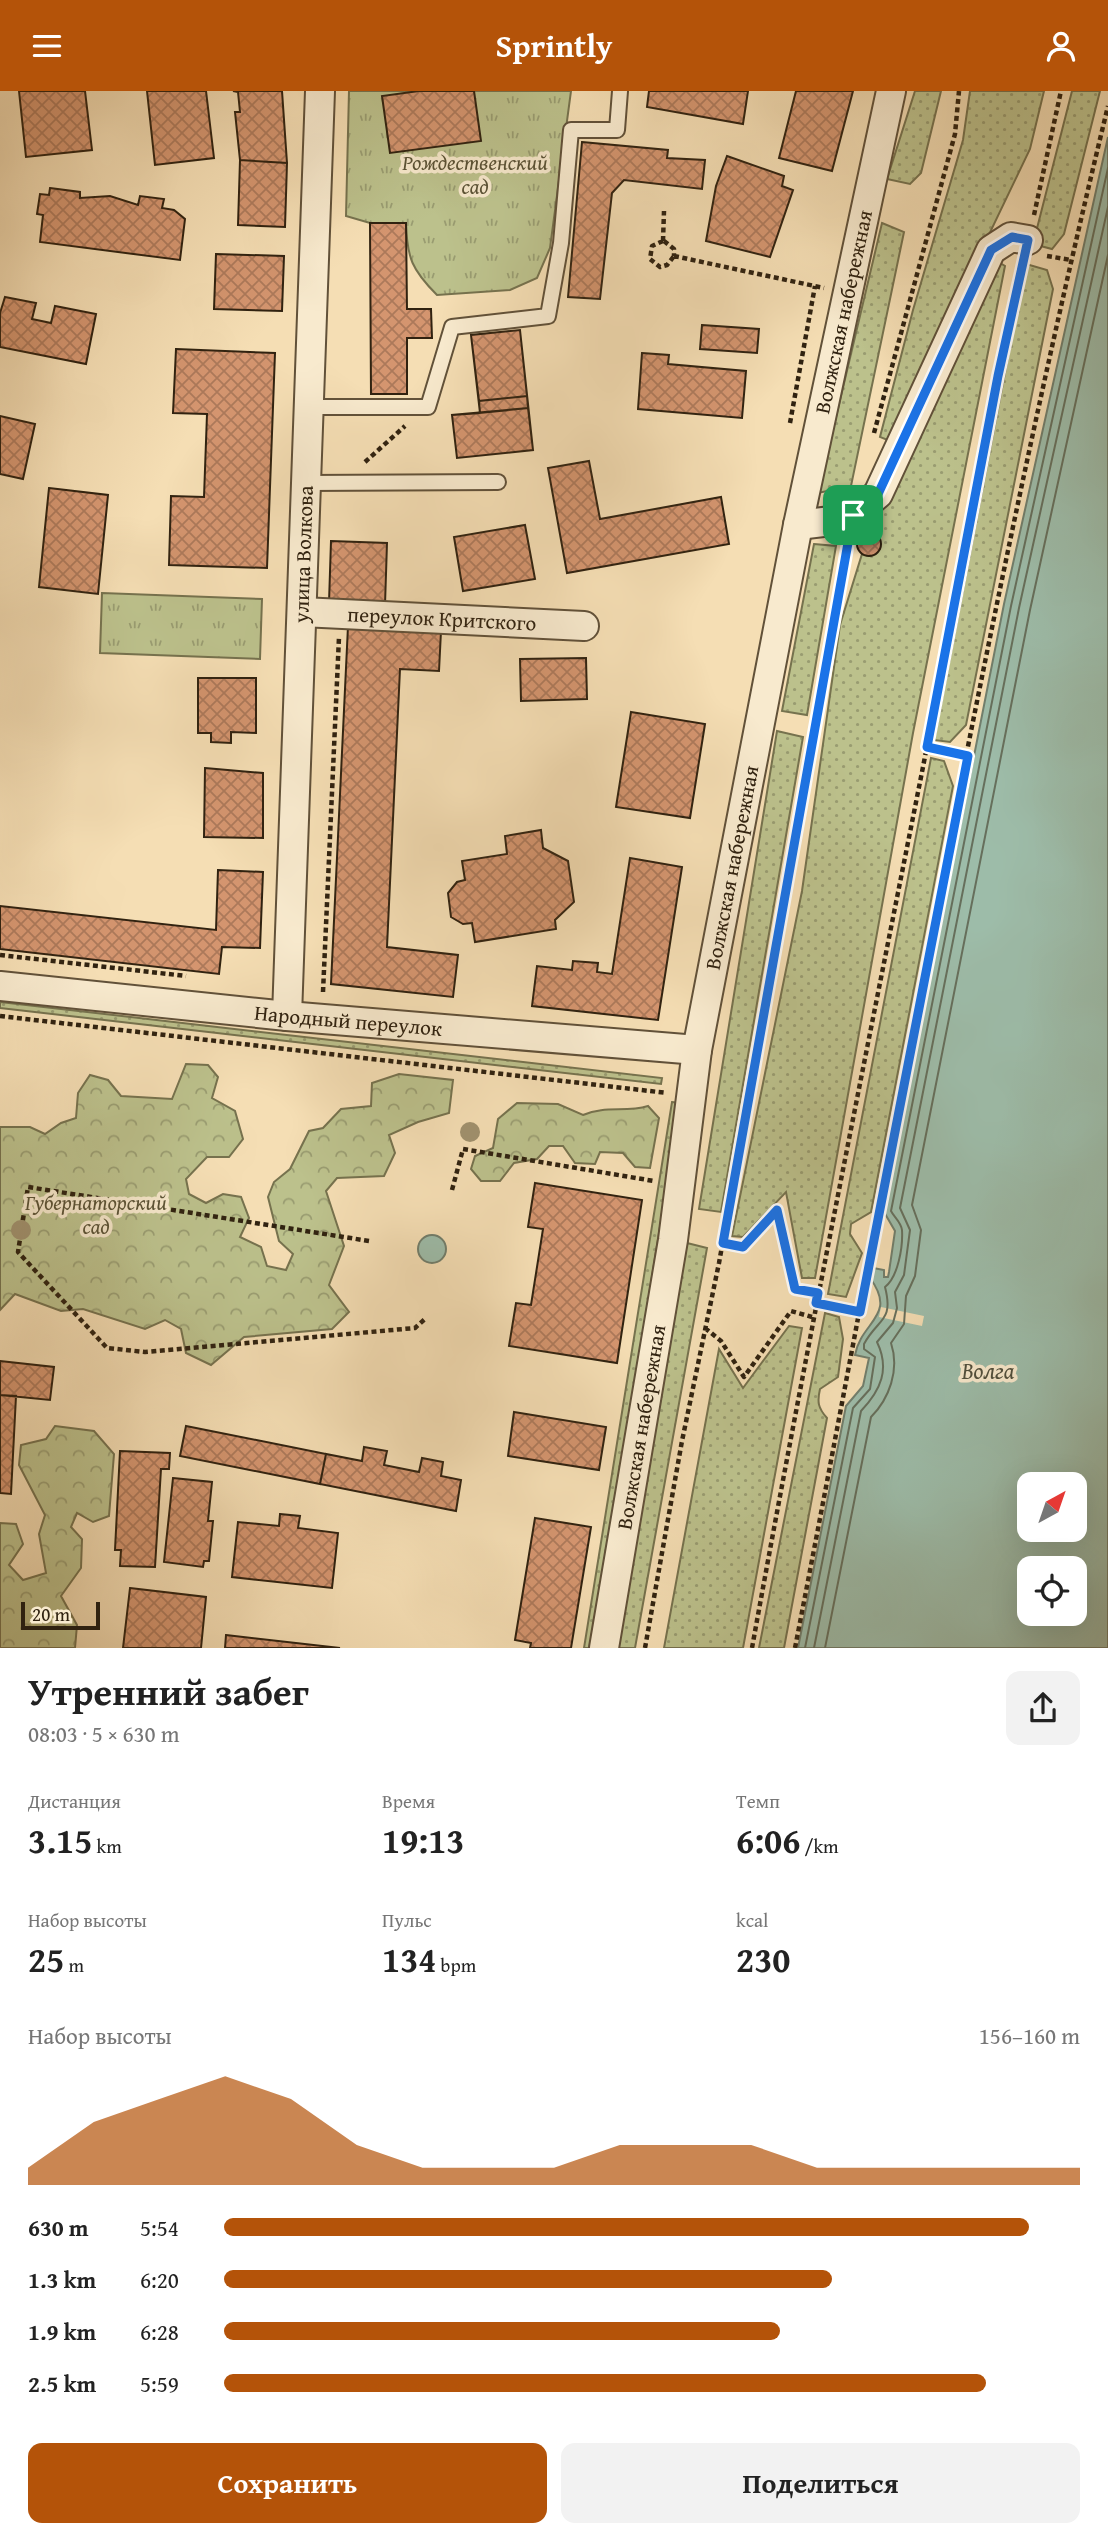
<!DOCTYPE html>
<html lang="ru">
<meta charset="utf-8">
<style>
:root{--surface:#fff;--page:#f2f2f2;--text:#222;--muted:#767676;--accent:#b45309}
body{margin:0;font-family:"Gentium Book Plus",serif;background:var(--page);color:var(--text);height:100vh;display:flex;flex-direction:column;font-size:26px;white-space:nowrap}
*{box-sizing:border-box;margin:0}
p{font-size:23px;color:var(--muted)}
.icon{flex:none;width:38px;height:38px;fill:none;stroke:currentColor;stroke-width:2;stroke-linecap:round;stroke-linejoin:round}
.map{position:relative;height:1557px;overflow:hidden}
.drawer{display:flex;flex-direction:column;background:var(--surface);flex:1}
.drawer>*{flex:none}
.needle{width:46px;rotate:40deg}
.buttons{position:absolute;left:1017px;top:1381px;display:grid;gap:14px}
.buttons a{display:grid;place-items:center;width:70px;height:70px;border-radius:14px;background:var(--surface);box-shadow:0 7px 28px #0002;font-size:35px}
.scale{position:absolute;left:21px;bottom:18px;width:79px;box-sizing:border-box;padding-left:7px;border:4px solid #302210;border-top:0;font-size:19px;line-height:24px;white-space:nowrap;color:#302210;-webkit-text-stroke:5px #f8eace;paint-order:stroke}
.pin{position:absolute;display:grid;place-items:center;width:60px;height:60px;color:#fff;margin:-30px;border-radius:14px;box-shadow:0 4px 10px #0006}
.round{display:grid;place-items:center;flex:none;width:74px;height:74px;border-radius:14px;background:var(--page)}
.head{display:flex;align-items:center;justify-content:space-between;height:119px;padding:0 28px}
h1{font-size:38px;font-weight:800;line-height:52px}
.figures{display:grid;grid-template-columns:repeat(3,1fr);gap:10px;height:119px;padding:7px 28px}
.figures div{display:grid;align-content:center}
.figures b{font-size:35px;font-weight:800}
.figures small{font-size:19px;font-weight:400}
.figures p{font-size:19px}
.chart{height:196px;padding:14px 28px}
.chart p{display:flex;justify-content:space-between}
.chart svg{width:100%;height:126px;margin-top:7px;fill:var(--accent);opacity:.7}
.primary-button{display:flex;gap:14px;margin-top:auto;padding:14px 28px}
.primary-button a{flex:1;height:80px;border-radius:14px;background:var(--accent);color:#fff;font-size:28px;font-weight:800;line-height:80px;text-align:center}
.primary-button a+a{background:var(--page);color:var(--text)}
ul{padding:0 28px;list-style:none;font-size:23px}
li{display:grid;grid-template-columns:112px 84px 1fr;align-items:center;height:52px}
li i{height:18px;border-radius:9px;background:var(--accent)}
header{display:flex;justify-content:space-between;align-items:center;height:91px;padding:0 28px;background:var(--accent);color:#fff;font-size:32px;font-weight:800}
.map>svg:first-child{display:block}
.grass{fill:url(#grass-dots);stroke:#76724e;stroke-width:2}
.forest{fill:url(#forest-crowns);stroke:#76724e;stroke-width:2}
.park{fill:url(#park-tufts);stroke:#76724e;stroke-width:2}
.water{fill:#9dbca9;stroke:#717e6c;stroke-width:2;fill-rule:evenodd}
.pier{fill:#f5deb4}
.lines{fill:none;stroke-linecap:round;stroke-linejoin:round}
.shore{stroke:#666f5c;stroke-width:2}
.building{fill:url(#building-cross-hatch);stroke:#302210;stroke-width:2}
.lane-casing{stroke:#615139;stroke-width:18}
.street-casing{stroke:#615139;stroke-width:32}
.path{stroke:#302210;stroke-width:4.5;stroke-dasharray:5 3.5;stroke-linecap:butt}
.lane{stroke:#f8eace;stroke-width:14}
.street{stroke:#f8eace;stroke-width:28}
.tree{fill:#a0916e}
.route-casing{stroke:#fff;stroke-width:14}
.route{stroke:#1a73e8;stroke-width:9}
.labels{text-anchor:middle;stroke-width:7;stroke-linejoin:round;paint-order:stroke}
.park-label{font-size:21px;font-style:italic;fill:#5a5235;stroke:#f8eace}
.street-label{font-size:21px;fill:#302210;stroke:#f8eace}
.water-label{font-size:23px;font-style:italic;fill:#51503e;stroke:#f8eace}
</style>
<header><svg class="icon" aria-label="menu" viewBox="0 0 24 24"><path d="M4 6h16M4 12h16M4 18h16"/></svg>Sprintly<svg class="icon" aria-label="person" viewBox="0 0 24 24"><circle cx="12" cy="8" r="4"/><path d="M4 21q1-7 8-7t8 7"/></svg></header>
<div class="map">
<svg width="1108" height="1557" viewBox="0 0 1108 1557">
<defs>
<pattern id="grass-dots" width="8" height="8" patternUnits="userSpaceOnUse" patternTransform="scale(1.75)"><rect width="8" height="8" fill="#bcc18c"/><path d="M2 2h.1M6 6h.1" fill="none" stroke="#999c71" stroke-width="1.8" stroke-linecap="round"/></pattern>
<pattern id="forest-crowns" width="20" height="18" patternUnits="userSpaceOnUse" patternTransform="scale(1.75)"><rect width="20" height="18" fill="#bcc18c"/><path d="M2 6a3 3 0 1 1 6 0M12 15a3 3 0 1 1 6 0" fill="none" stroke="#999c71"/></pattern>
<pattern id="park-tufts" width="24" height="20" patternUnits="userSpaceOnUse" patternTransform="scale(1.75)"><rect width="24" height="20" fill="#bcc18c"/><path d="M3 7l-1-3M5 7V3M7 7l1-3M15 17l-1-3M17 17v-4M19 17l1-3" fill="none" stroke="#999c71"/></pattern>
<pattern id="building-cross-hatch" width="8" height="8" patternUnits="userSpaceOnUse" patternTransform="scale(1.75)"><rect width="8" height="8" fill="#d4956f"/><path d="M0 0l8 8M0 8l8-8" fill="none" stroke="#ac795a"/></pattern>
</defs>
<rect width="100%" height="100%" fill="#f5deb4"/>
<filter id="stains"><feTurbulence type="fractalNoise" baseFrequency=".00286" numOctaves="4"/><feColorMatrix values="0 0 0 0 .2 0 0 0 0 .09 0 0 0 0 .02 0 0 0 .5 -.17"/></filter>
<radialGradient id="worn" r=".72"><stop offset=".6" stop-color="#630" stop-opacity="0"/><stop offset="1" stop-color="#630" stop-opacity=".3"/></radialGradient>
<path class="grass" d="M915 0H941L921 82 910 93 887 88Z
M970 0H1044L1030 58 890 350 880 346 913 219 963 49Z
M1072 0H1100L1064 143 1052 158 1033 153Z
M882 132 904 141 851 395 818 402Z
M995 169 1005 175 913 642 815 1187H802L786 1101 743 1146 732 1145 802 800 840 534 862 463 871 465 880 458V447L872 441Z
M1026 173 1047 179 1053 198 966 634 950 651 934 649Z
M814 453 836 455 807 624 782 620Z
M777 640 803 646 721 1121 699 1118Z
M931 667 944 670 953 695 871 1121 851 1133 850 1143 862 1162 846 1206 828 1203Z
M0 911 662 987 661 993 0 917Z
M672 1011 680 1012 592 1557H584Z
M687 1152 707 1157 635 1557H618Z
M825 1222 839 1226 843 1248 838 1286 820 1298C817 1311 818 1317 827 1327L784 1557H759Z
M789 1235 802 1237 743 1557H664L719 1258 743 1297Z"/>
<path class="forest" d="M186 973 208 974 218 986 212 1007 235 1020 243 1048 229 1066H207L186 1088 189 1103 206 1112 223 1103 241 1106 249 1127 240 1146 261 1156 267 1175 286 1179 293 1163 279 1150 268 1106 274 1091 290 1078 309 1040 323 1037 341 1018 371 1015 372 992 399 983 453 989 449 1022 418 1031 389 1044 395 1062 384 1085 337 1087 326 1100 344 1155 329 1194 349 1221 332 1238 244 1246 211 1274 186 1262 181 1238 165 1229 145 1238 83 1218 61 1220 15 1203 0 1219V1036H30L45 1043 61 1032 76 1027 78 1002 90 984 108 989 121 1005 172 1008Z
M517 1012 558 1013 583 1024C606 1014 625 1022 648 1015L659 1027 650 1077 635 1076 623 1062 600 1061 595 1073 575 1072 563 1055H549L537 1068 514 1072 500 1090H481L471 1078 475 1065 493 1057 498 1028Z
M55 1335 94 1340 114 1363 109 1425 93 1431 77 1422 71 1436 82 1448 81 1477 61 1505 77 1534 75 1557H0V1432L16 1433 23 1453 9 1474 23 1489 46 1482 39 1443 45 1424 19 1374 21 1354 46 1348Z"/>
<path class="park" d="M349 0H571L550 157 537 187 510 199 437 204C412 179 407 167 406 132H370L346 125Z
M102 502 262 508 260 568 100 562Z"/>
<path class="water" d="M1108 46V1557H798L846 1315 863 1295 869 1267 855 1264C861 1230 898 1225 870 1187L873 1177 884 1179V1186H888L889 1181 895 1140 884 1121 1004 513ZM1029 1393H1074V1438H1029ZM1029 1477H1074V1522H1029Z
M418 1158a14 14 0 1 1 28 0a14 14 0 1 1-28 0Z"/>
<path class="pier" d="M881 1216 924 1225 922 1235 879 1226Z"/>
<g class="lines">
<path class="shore" d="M805 1557 853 1317 870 1298 875 1266 864 1258V1253C878 1227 894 1231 885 1196 898 1186 903 1156 902 1139 901 1131 894 1126 891 1120L1011 515 1108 77
M814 1557 861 1320C881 1299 890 1278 877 1251L893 1232 897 1217 895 1201 904 1184 910 1139 900 1117 1019 517 1108 116
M825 1557 871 1326C889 1308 900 1279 891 1252L904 1233 906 1205 915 1185 921 1139 912 1114 1030 519 1108 164"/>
</g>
<path class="building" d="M19 0H85L92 59 26 66Z
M147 0H206L214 67 155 74Z
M233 0H282L287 72 240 69 235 21H240L238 1Z
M419 0H474L481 50 390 62 382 5Z
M649 0H748L743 33 647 16Z
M796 0H853L832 80 779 67Z
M582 51 668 59 667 67 705 69 702 98 624 89 612 102 600 208 568 206Z
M727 65 784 85 782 95 793 99 770 166 706 150 716 95Z
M240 69 287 72 285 136 238 134Z
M50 97 80 101V107L110 105 138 114 140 105 164 108 162 117 174 119 185 128 180 169 40 151 43 124 37 123 40 103 49 104Z
M370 132H406L407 218H431L432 247H407V303H371Z
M216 163 284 165 282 220 214 218Z
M5 206 36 212 32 228 51 232 55 215 96 223 86 273 0 256V222Z
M702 234 759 238 757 262 700 258Z
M520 239 533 359 457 367 452 324 480 322 471 244Z
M520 239 527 305 479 310 471 244Z
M176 258 275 262 267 477 169 474 171 405 204 406 207 323 173 322Z
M642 262 669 264 668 273 746 280 742 327 638 318Z
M527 305 528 317 480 322 479 310Z
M528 317 533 359 457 367 452 324Z
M0 325 35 333 23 388 0 383Z
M589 370 600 428 721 406 729 453 567 482 548 377Z
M49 397 108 404 98 503 39 496Z
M525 434 535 488 463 500 454 446Z
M857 453a12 12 0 1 1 24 0a12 12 0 1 1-24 0Z
M331 450 387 452 385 514 329 512Z
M348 535 441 540 439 580 400 578 387 856 458 864 453 906 331 893Z
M586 567 587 608 521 610 520 568Z
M198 587H256V642L231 641V652L211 651V642H198Z
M631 621 705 633 690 727 616 716Z
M205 677 263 682V747L204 746Z
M541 739 543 757 568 770 574 811 555 829 556 838 475 851 472 832 463 833 451 826 448 802 457 791 465 789 462 770 507 763 505 745Z
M630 767 682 776 658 929 532 915 537 875 572 879 573 870 598 872 597 881 612 883Z
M218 779 263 781 260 857 222 856 219 883 0 858V815L216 839Z
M535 1092 642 1109 617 1272 509 1255 516 1212 531 1214 543 1138 528 1136Z
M0 1270 54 1276 50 1309 0 1304Z
M0 1304 16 1305 11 1403 0 1402Z
M514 1321 606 1336 599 1379 508 1365Z
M186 1335 326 1363 320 1393 180 1365Z
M364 1356 387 1360 384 1374 419 1381 422 1367 443 1371 441 1385 461 1389 456 1420 320 1393 326 1363 362 1370Z
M120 1360 170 1362 169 1378H161L155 1476 120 1475 121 1459H115Z
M173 1387 212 1391 208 1430H213L209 1470H204L203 1476 164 1471Z
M280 1423 300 1425 298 1437 338 1442 332 1497 232 1486 238 1431 279 1435Z
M535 1427 591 1436 571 1557H530L531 1552 515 1549Z
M130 1497 206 1506 201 1557H123Z
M226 1544 340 1557H225Z"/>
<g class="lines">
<defs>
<path id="lane" d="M309 316H428L452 236 548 225 561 152 571 39H617L620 0
M306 392 498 391"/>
<g id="street">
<path d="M798 434 848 428 878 403 991 159 1011 146 1028 149"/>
<path id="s1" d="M302 521 584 535"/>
<path id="s2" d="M0 895 287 925 697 959"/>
<path id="s3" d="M287 925 320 0"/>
<path id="s4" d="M604 1557 673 1149 697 959 798 434 891 0"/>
</g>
</defs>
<use href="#lane" class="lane-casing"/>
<use href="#street" class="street-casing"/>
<path class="path" d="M1034 124 1061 0
M663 150 652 155 650 168 660 176 667 174 674 165
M663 150 664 120
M664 150 674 158V165
M674 165 824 197
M1047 165 1071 169
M790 332 815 195
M874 342 955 43 959 0
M365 371 405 335
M927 656 968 665
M0 864 186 885
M323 901 339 546
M0 925 667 1002
M452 1099 463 1058 654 1090
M369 1150 28 1096 18 1161 107 1257 145 1261 415 1237 426 1227
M723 1152 743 1156 777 1119 795 1198 818 1202
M816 1212 860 1221
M705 1237 721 1250 744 1286 791 1220 812 1226
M645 1557 682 1350 719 1172 848 452
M752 1557C805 1264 864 973 922 681 955 512 984 342 1023 174
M795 1557C895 1043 984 525 1108 15"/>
<use href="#lane" class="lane"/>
<use href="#street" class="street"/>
</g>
<g class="tree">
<circle cx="470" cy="1041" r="10"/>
<circle cx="21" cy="1139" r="10"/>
</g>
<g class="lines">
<defs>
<path id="route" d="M1012 146 1028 149 998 285 927 656 968 665 860 1221 816 1212 818 1202 795 1198 777 1119 743 1156 723 1152 853 424 878 403 991 159Z"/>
</defs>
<use href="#route" class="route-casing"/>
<use href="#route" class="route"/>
</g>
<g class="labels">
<g class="park-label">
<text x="475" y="79">Рождественский<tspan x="475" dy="24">сад</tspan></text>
<text x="96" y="1119">Губернаторский<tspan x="96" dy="24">сад</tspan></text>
</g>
<g class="street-label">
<text dy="7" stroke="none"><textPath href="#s4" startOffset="1358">Волжская набережная</textPath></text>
<text dy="7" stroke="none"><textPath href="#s3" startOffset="462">улица Волкова</textPath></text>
<text dy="7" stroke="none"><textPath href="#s1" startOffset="140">переулок Критского</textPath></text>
<text dy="7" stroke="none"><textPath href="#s4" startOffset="791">Волжская набережная</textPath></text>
<text dy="7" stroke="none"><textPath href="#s2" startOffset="350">Народный переулок</textPath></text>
<text dy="7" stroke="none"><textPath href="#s4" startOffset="224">Волжская набережная</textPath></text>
</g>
<g class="water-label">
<text x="988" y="1288">Волга</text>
</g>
</g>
<rect width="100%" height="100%" filter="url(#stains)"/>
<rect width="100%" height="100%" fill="url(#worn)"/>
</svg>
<div class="buttons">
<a><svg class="needle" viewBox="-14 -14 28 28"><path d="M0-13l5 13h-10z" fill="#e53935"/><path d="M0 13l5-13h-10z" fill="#767676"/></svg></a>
<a><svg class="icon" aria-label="locate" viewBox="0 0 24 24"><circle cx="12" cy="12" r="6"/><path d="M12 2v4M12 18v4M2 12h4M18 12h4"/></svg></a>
</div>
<div class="scale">20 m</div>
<div class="pin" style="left:853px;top:424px;background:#1e9e55"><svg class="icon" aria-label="arrive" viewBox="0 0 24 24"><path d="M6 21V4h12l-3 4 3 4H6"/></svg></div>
</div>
<section class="drawer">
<div class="head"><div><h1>Утренний забег</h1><p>08:03 · 5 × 630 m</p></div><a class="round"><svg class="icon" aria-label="share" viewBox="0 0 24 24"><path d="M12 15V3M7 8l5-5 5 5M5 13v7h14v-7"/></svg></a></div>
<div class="figures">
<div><p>Дистанция</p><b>3.15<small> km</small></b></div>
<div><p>Время</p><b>19:13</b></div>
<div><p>Темп</p><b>6:06<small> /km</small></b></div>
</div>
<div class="figures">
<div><p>Набор высоты</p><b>25<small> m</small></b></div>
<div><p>Пульс</p><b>134<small> bpm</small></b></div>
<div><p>kcal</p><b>230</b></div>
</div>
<div class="chart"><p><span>Набор высоты</span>156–160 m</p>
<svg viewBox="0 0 160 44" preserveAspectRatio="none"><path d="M0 44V38L10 22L20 14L30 6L40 14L50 30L60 38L70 38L80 38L90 30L100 30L110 30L120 38L130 38L140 38L150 38L160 38V44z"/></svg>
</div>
<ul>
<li><b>630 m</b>5:54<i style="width:94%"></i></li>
<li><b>1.3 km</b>6:20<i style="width:71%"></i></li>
<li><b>1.9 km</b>6:28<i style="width:65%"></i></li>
<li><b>2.5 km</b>5:59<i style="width:89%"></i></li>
</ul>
<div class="primary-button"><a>Сохранить</a><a>Поделиться</a></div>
</section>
